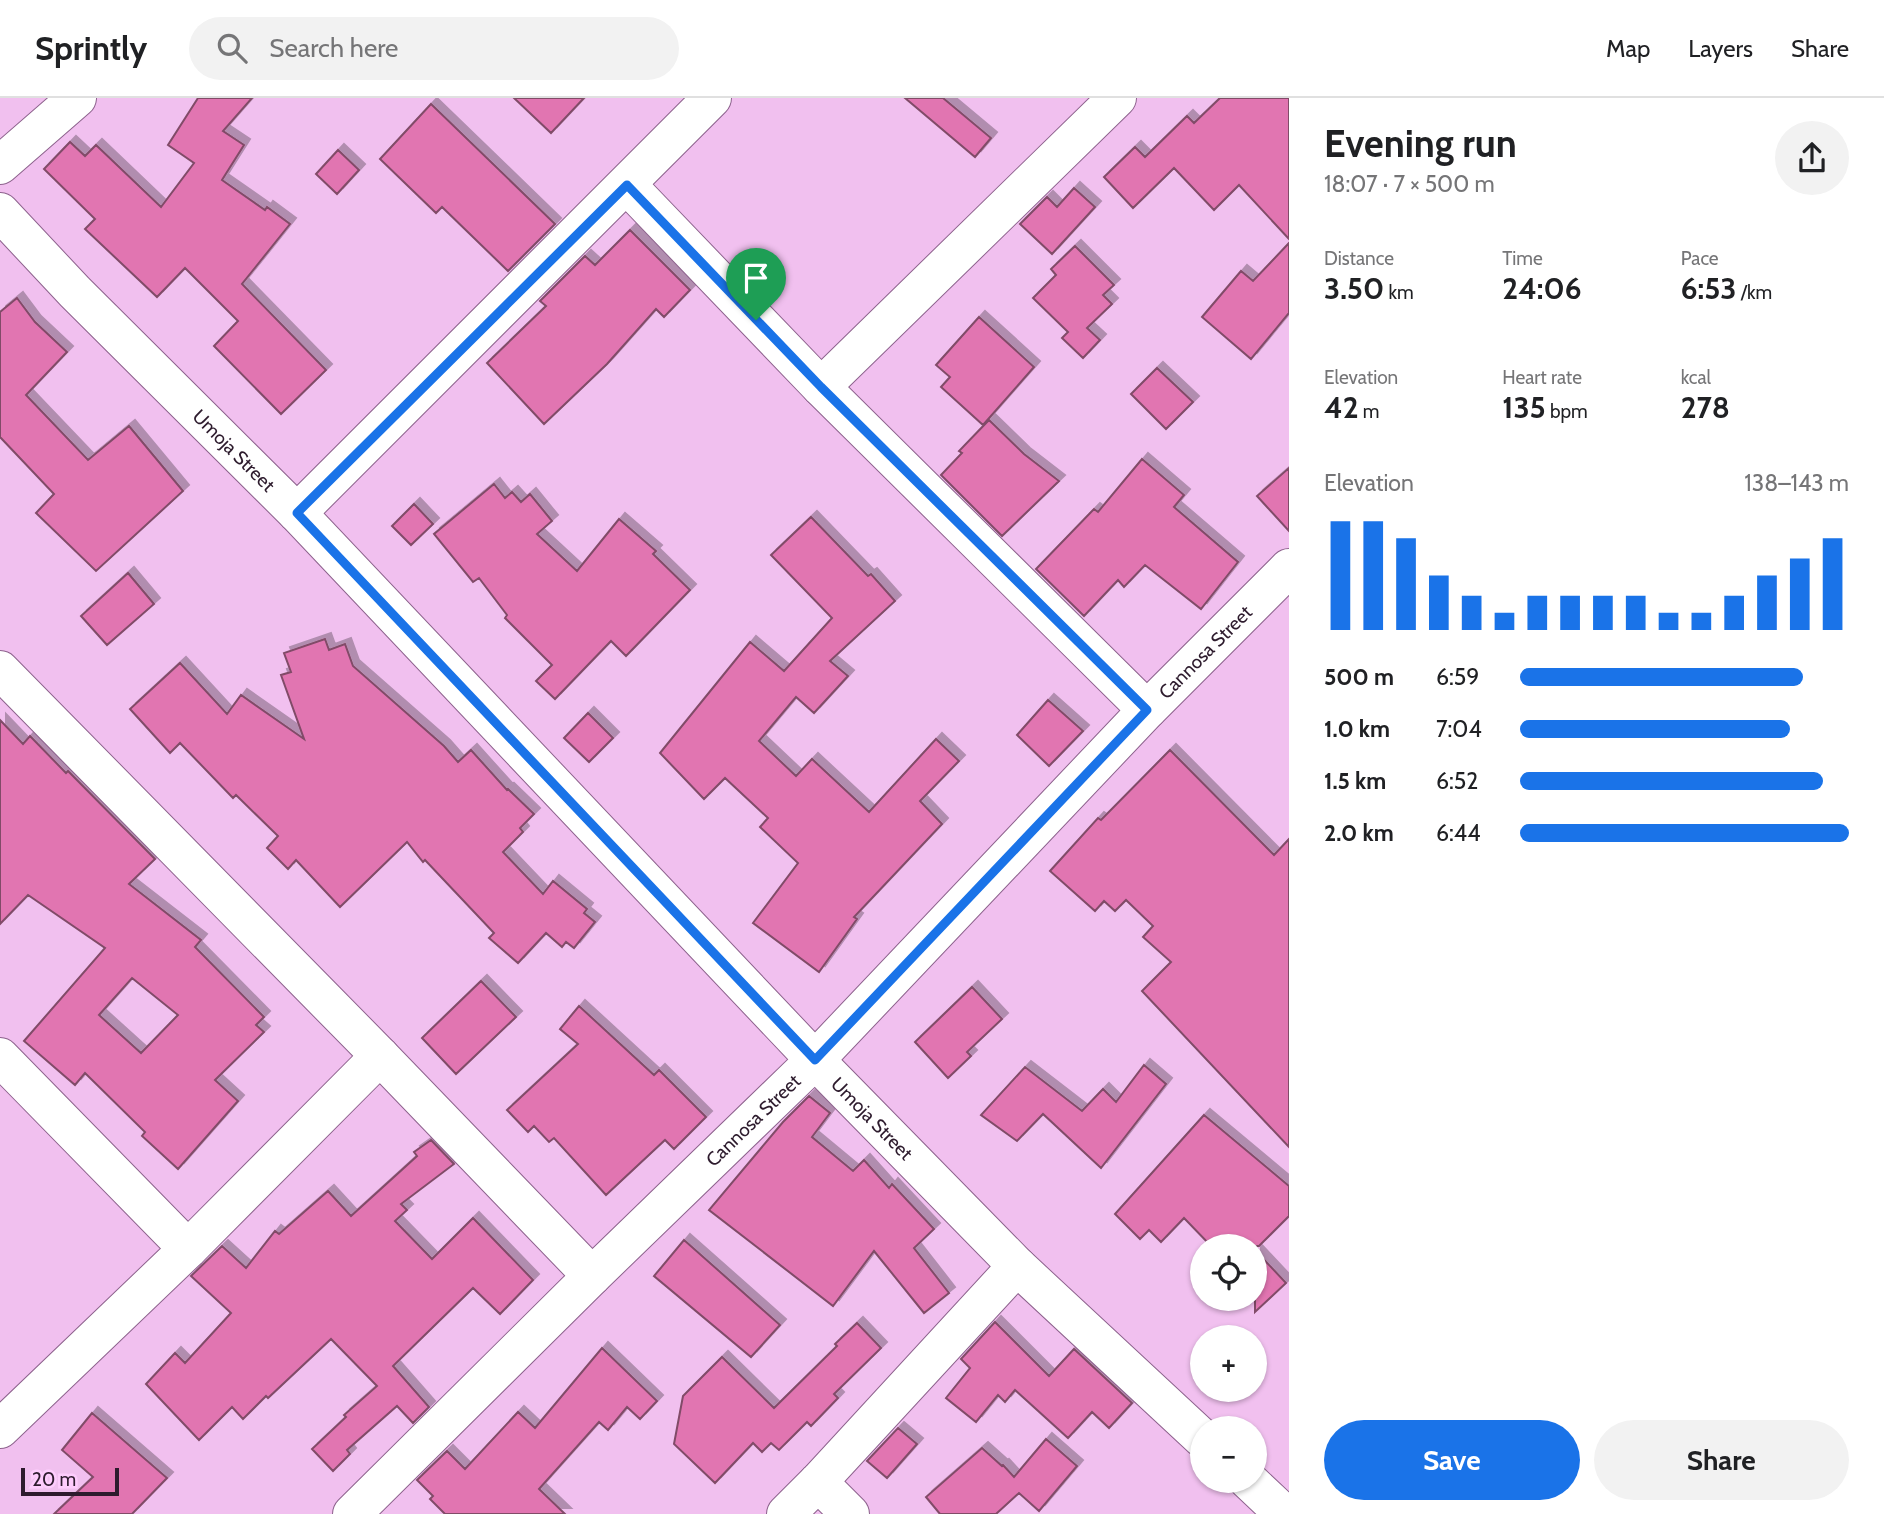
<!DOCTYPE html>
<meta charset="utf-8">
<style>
:root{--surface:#fff;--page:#f2f2f2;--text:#202124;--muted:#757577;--line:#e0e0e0;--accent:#1a73e8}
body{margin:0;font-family:Cabin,sans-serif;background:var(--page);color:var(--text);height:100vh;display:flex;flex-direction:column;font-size:26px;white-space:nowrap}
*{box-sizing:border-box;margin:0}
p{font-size:23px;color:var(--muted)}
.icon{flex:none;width:38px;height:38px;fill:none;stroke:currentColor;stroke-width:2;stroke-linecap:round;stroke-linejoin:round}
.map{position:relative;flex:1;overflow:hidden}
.panel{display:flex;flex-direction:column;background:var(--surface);width:595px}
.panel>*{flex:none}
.tools{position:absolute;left:1190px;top:1136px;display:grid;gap:14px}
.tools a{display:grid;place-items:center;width:77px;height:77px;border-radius:50%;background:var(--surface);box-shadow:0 2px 5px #0004;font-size:35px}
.scale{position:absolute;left:21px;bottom:18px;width:98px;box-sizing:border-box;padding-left:7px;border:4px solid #2d1b2d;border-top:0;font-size:19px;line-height:24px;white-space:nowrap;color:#2d1b2d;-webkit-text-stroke:5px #fecdfd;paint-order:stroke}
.pin{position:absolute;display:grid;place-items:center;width:60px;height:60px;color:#fff;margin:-72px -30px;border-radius:50% 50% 50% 0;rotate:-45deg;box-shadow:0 0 7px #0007}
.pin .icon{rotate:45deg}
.round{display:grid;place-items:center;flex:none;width:74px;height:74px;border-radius:37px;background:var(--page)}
.head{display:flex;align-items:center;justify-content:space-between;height:119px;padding:0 35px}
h1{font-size:38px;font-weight:700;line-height:52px}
.figures{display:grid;grid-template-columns:repeat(3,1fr);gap:10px;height:119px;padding:7px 35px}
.figures div{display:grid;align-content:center}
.figures b{font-size:30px;font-weight:700}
.figures small{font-size:19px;font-weight:400}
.figures p{font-size:19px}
.chart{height:196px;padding:14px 35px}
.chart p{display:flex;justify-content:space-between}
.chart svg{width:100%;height:126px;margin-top:7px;stroke:var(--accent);stroke-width:6}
.primary-button{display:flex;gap:14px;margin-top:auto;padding:14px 35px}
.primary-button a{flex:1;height:80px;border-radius:42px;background:var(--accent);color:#fff;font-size:28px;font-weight:700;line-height:80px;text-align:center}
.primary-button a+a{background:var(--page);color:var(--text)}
ul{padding:0 35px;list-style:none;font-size:23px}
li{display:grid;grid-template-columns:112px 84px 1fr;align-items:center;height:52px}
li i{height:18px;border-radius:9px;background:var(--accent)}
header{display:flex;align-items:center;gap:42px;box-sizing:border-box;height:98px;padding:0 35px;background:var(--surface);border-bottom:2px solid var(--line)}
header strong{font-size:33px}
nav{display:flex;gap:38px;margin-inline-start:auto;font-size:24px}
.search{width:490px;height:63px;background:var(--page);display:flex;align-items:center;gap:18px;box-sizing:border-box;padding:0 24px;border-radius:38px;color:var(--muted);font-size:26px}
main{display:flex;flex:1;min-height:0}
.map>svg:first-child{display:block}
.building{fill:#e175b1;stroke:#814b68;stroke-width:2;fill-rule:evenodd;filter:url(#shadow)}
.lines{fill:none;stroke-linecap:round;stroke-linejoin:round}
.minor-casing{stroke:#8d628d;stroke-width:40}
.minor{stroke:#fff;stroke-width:38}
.route-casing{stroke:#fff;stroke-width:14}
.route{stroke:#1a73e8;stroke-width:9}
.labels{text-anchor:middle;stroke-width:5;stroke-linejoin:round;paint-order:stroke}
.street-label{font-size:19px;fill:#2d1b2d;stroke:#fecdfd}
</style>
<header>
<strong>Sprintly</strong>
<div class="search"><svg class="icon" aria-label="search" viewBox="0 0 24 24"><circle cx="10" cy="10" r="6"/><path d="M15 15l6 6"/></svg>Search here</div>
<nav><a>Map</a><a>Layers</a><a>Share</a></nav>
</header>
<main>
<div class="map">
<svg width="1289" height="1416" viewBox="0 0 1289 1416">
<defs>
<filter id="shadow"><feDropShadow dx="6" dy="-6" stdDeviation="0" flood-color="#0004"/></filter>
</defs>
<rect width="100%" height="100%" fill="#f1c0ef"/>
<path class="building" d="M198 0H252L223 33 244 47 222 82 265 112 267 109 290 126 242 186 326 272 281 316 214 248 238 223 185 170 157 199 85 131 95 121 44 71 70 44 85 58 96 47 161 109 194 65 168 47Z
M514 0H584L551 35Z
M905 0H943L991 40 975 59Z
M1220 0H1289V141L1239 87 1214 112 1174 70 1133 110 1104 79 1135 49 1145 59 1187 18 1194 25Z
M431 6 555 126 508 173 442 109 436 115 380 61Z
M338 52 359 72 337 96 316 76Z
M1074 90 1095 109 1052 156 1020 126 1047 99 1057 109Z
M630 132 690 192 664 219 656 211 607 266 544 326 487 265 546 208 540 203 585 158 595 167Z
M1289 145V215L1251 261 1202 219 1241 173 1253 183Z
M1075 148 1114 187 1103 197 1112 206 1087 230 1100 242 1083 260 1062 240 1068 234 1033 200 1056 177 1051 171Z
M17 200 35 224 67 254 26 297 88 362 129 328 183 393 96 473 36 415 54 396 0 339V214Z
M979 219 1034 269 983 327 941 289 950 279 936 267Z
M1157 270 1193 304 1166 331 1131 296Z
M989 322 1024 356 1059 383 1002 438 941 377 962 355 959 353Z
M1142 361 1184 397 1174 409 1238 464 1201 511 1145 467 1124 489 1118 482 1084 518 1036 471 1094 411 1098 414Z
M1289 370V433L1257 398Z
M494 386 505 400 512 394 521 404 530 396 552 423 537 436 577 473 619 421 656 453 653 456 690 492 626 558 611 543 555 601 536 583 552 567 505 520 507 517 479 480 473 484 434 436Z
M414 406 433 426 411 447 392 428Z
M811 419 868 478 871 476 895 503 830 563 848 578 814 615 796 599 759 643 796 678 812 661 869 714 936 641 959 663 920 703 942 726 854 819 857 821 819 874 753 825 798 765 760 729 768 720 725 680 704 701 660 655 750 544 784 573 832 520 771 457Z
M128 475 154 506 107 547 81 518Z
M325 541 329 552 345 546 353 568 444 648 458 664 471 652 507 692 508 691 534 716 520 730 523 734 503 754 543 796 553 783 587 811 584 815 595 824 574 850 566 844 562 849 546 835 518 865 489 840 494 835 425 762 423 764 407 744 340 809 296 762 288 771 267 750 278 738 236 697 233 700 180 645 170 655 130 611 180 565 227 616 241 597 304 641 281 577 291 574 284 555Z
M1048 602 1083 633 1049 668 1017 637Z
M588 615 613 640 589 664 564 640Z
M0 622 23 646 30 638 66 675 68 673 155 761 129 786 201 842 195 849 264 919 256 927 264 934 215 982 238 1003 178 1071 142 1038 145 1034 85 975 75 987 24 943 105 850 28 797 0 826ZM132 880 178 917 141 955 99 917Z
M1170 652 1274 757 1289 741V1049L1142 893 1171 864 1143 839 1153 828 1126 802 1115 813 1104 803 1095 813 1050 773 1098 720 1101 722Z
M481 883 516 919 456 976 422 940Z
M972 889 1002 921 967 954 971 958 948 980 915 944Z
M579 908 654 977 659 972 706 1019 674 1051 665 1042 606 1097 554 1040 549 1044 534 1028 528 1034 507 1012 578 946 560 931Z
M1144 967 1166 986 1101 1070 1043 1016 1017 1043 981 1017 1025 969 1082 1013 1103 991 1116 1004Z
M809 998 830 1015 812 1039 853 1073 864 1062 889 1090 892 1086 934 1131 914 1150 949 1195 924 1215 874 1153 833 1208 709 1112 783 1024Z
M1204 1017 1289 1088V1118L1259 1148H1211L1184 1120 1161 1144 1149 1132 1140 1141 1115 1116Z
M431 1042 454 1066 401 1106 407 1112 395 1123 432 1161 473 1120 533 1182 500 1216 473 1190 393 1268 429 1309 413 1325 397 1308 347 1352 350 1356 333 1373 312 1351 346 1319 344 1317 377 1288 331 1241 268 1300 266 1298 243 1321 232 1309 199 1342 146 1286 175 1255 185 1265 231 1215 191 1178 222 1148 246 1170 275 1133 279 1136 328 1093 351 1118 417 1058 414 1054Z
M684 1142 780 1227 751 1259 654 1178Z
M1255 1152 1286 1185 1255 1214Z
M995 1224 1049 1278 1074 1251 1132 1305 1109 1330 1092 1314 1068 1340 1015 1292 1005 1304 998 1297 976 1324 946 1300 970 1270 961 1261Z
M857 1225 881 1250 834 1296 838 1300 811 1328 807 1324 779 1352 771 1345 762 1354 753 1345 715 1385 674 1346 683 1298 722 1259 774 1310 837 1248 835 1246Z
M602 1250 657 1303 640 1321 627 1309 608 1332 599 1324 539 1391 565 1416H445L430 1401 433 1398 417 1382 447 1353 465 1371 518 1314 535 1330Z
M92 1315 167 1380 132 1416H54L93 1379 62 1352Z
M898 1330 917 1346 887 1380 867 1363Z
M1046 1341 1077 1368 1039 1413 1019 1395 996 1416H940L926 1399 982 1350 1002 1368 1003 1367 1014 1379Z"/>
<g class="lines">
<defs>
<g id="minor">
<path d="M0 67 77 0"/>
<path d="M627 87 821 289 1147 612"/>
<path id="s1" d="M0 114 75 194 297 415 815 962 1017 1168 1202 1340"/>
<path d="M821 289 1117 0"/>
<path d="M297 415 712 0"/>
<path d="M0 572 380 958 592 1178"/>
<path d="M0 959 188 1151"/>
<path d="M0 1331 188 1151 380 958"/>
<path d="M1248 1382 1284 1416"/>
<path d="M818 1384 850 1416"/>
<path id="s2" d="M352 1416 592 1178 815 962 1147 612 1289 470"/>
<path d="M786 1416 818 1384 1017 1168"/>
</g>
</defs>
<use href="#minor" class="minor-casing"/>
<use href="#minor" class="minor"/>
</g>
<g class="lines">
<defs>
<path id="route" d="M627 87 821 289 1147 612 815 962 297 415Z"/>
</defs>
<use href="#route" class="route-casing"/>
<use href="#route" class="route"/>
</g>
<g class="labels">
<g class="street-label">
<text dy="7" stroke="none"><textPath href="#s1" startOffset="334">Umoja Street</textPath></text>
<text dy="7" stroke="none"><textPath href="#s2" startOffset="1213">Cannosa Street</textPath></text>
<text dy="7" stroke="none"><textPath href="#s1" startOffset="1258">Umoja Street</textPath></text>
<text dy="7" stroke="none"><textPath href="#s2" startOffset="562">Cannosa Street</textPath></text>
</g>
</g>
</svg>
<div class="tools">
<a><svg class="icon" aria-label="locate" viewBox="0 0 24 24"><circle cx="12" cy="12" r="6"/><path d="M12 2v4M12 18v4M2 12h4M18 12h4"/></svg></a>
<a>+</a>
<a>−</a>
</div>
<div class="scale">20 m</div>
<div class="pin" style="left:756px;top:222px;background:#1e9e55"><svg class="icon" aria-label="arrive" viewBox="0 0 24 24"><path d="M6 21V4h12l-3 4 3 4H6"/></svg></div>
</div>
<section class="panel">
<div class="head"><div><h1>Evening run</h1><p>18:07 · 7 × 500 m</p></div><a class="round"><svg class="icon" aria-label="share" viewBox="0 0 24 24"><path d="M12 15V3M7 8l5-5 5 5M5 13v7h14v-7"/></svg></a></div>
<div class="figures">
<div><p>Distance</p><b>3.50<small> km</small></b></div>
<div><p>Time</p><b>24:06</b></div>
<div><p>Pace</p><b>6:53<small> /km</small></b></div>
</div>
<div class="figures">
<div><p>Elevation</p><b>42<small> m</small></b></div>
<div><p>Heart rate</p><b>135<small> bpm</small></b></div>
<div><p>kcal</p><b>278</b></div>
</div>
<div class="chart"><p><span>Elevation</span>138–143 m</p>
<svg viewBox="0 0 160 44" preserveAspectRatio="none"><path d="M5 44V6M15 44V6M25 44V12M35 44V25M45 44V32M55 44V38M65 44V32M75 44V32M85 44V32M95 44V32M105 44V38M115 44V38M125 44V32M135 44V25M145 44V19M155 44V12"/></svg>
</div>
<ul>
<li><b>500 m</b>6:59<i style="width:86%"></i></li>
<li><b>1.0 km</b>7:04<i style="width:82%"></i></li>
<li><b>1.5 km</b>6:52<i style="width:92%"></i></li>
<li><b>2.0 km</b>6:44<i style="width:100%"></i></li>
</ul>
<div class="primary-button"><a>Save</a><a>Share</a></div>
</section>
</main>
